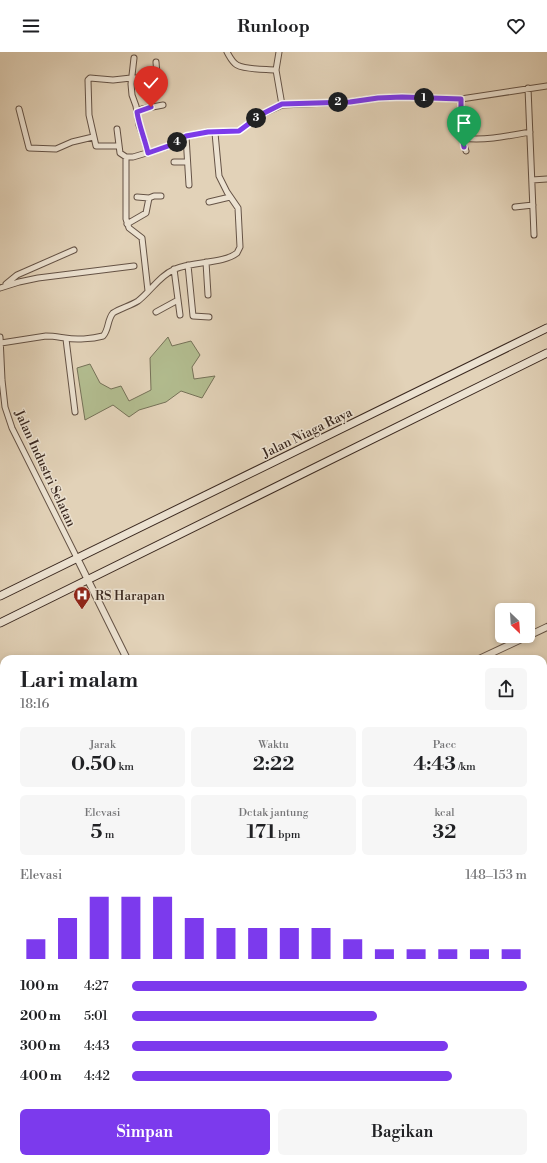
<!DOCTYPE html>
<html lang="id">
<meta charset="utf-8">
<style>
:root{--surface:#fff;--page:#f6f6f6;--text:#202124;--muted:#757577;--accent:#7c3aed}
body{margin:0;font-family:"Libre Bodoni",serif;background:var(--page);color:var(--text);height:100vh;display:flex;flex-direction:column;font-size:15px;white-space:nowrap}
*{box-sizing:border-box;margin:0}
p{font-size:13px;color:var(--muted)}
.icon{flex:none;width:22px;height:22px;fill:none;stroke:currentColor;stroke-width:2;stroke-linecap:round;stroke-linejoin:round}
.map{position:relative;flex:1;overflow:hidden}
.details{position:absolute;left:0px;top:603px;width:547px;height:508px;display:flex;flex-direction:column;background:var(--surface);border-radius:12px 12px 0 0;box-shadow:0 2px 6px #0003}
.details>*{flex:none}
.needle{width:26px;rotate:155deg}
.controls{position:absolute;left:495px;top:551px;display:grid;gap:8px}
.controls a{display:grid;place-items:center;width:40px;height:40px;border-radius:6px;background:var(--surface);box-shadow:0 2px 6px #0003;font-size:20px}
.pin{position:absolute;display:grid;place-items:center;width:34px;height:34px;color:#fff;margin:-41px -17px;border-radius:50% 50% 50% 0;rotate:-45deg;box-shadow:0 0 4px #0007}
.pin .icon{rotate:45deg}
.km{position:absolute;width:20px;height:20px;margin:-10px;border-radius:50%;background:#222;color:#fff;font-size:11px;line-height:20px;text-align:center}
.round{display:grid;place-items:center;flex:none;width:42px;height:42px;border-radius:6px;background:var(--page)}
.headline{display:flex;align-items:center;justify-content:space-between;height:68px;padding:0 20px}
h1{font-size:22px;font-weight:600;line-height:30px}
.metrics{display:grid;grid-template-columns:repeat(3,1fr);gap:6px;height:68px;padding:4px 20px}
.metrics div{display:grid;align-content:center;border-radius:6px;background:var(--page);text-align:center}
.metrics b{font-size:20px;font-weight:600}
.metrics small{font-size:11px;font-weight:400}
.metrics p{font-size:11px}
.chart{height:112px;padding:8px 20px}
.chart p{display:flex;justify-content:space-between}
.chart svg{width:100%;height:72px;margin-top:4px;stroke:var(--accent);stroke-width:6}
.button{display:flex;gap:8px;margin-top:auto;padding:8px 20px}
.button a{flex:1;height:46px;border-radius:6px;background:var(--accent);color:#fff;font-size:16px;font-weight:600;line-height:46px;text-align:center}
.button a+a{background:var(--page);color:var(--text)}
ul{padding:0 20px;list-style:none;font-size:13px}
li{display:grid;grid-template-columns:64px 48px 1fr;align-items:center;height:30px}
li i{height:10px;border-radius:5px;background:var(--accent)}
header{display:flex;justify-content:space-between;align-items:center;height:52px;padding:0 20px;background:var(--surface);font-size:18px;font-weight:600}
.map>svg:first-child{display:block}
.green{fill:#b2bc8f;stroke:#767258}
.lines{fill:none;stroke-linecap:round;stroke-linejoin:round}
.stream{stroke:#757c7d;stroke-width:1.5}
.minor-casing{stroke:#655346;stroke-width:7}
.tertiary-casing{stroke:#655346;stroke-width:8}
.secondary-casing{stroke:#3b2920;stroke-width:9}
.minor{stroke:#ece2d1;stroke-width:5}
.tertiary{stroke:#ece2d1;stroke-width:6}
.secondary{stroke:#ece2d1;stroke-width:7}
.route-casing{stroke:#fff;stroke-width:8}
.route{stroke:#7c3aed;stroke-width:5}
.labels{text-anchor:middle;stroke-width:3;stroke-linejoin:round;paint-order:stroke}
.street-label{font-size:13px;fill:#3b2920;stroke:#ece2d1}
.poi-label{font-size:13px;fill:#3b2920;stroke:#ece2d1;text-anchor:start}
</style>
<header><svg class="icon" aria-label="menu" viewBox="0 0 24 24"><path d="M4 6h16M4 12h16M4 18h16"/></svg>Runloop<svg class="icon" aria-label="heart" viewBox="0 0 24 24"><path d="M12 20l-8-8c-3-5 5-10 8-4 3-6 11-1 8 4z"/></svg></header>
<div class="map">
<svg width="547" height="1111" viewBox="0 0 547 1111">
<rect width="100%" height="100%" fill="#e2d2b8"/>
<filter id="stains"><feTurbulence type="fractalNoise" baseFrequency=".005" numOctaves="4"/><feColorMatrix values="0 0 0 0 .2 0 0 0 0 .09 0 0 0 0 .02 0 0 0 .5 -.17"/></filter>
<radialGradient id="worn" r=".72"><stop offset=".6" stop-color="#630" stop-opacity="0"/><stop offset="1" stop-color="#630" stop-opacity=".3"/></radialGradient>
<path class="green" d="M168 285 172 294 191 289 200 303 192 315 194 327 215 324 202 346 181 339 166 350 139 358 129 365 113 353 85 368 77 316 90 312 100 331 111 337 121 334 129 349 151 338 150 306Z"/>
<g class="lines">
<path class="stream" d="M370 1107 371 1111"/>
<defs>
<path id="minor" d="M227 0C230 5 232 10 237 13 246 18 266 17 276 18
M279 0 276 18 282 53
M134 6 131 32 132 43 136 54 139 73 144 86 148 101
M528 36 534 183
M461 47V84L466 99
M19 57 29 96 56 97 72 90 93 85
M137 60 142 57 163 53
M117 77 120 101 126 105H133L170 94 186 84 208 80 239 79 262 62 282 53 350 50 377 46 402 45 461 47 547 34
M186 84 189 133
M462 86C484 89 508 84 530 80
M119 94H96L89 63 88 28 90 26 113 28 131 26H152L157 23 156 10
M126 105V167L129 176 142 186 148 239
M174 110H187
M532 128 547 127
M137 145 149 146
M209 150 230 145
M515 155 533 153
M127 172 146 161 149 146 154 144H161
M206 210 208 243
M188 213 193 264 209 265
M174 217 180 263
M6 232 17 223 74 198
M0 236 19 230 38 226 134 214
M156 260 178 248
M0 285 2 328 5 355 12 376 77 506
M66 287 75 360
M1 291 46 284C53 284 58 285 65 286 76 288 92 287 103 284 109 278 107 268 113 261 121 256 130 254 138 249 151 239 159 224 175 217 193 209 223 212 237 201L240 195 238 156 227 140 219 124 215 81
M543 640 547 639
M0 717 4 719
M0 802 4 800
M0 835 4 833
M543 842H547
M0 865 4 862
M0 925 4 922
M0 932 4 942
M0 957 4 956
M543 1030 546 1031 547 1039
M543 1062H547
M228 1107V1111
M322 1107V1111
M359 1107 360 1111
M374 1107 375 1111
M441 1107 442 1111
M520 1107V1110
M348 1109 349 1111
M145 1111 148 1107"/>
<path id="tertiary" d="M77 506 127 607
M528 584 547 575
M479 607 528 584"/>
<path id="secondary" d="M0 544 547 276
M0 571 547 301"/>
</defs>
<use href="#minor" class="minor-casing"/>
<use href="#tertiary" class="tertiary-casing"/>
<use href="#secondary" class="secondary-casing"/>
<use href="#minor" class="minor"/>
<use href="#tertiary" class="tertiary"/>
<use href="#secondary" class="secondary"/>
</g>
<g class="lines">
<defs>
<path id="route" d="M151 55 137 60C139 74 145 87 148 101L174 92 186 84 208 80 239 79 262 62 282 52 350 50 378 46 402 45 461 47V76L464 95"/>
</defs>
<use href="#route" class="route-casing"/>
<use href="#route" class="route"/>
</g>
<defs>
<symbol id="hospital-pin" viewBox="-11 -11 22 30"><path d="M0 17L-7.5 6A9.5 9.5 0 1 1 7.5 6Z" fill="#8f2418" stroke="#ece2d1"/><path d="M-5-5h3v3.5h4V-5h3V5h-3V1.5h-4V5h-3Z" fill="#fff"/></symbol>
</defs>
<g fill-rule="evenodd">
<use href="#hospital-pin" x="72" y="533" width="20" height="27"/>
</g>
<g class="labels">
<g class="street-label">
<text transform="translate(307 380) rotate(-26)" y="5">Jalan Niaga Raya</text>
<text transform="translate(46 416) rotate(65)" y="5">Jalan Industri Selatan</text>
</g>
<g class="poi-label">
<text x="95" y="548">RS Harapan</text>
</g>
</g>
<rect width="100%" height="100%" filter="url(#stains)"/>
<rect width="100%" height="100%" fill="url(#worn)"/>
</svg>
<div class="controls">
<a><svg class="needle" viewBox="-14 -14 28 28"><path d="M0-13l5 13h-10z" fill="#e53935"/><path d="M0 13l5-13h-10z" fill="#757577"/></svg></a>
</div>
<div class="pin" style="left:464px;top:95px;background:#1e9e55"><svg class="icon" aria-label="arrive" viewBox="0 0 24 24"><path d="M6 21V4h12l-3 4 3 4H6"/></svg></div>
<div class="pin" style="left:151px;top:55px;background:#d93025"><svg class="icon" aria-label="check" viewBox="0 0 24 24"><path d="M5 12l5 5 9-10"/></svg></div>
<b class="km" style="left:424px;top:46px">1</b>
<b class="km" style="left:338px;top:50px">2</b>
<b class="km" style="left:256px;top:66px">3</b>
<b class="km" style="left:177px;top:90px">4</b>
<section class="details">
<div class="headline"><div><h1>Lari malam</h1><p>18:16</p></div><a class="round"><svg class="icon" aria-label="share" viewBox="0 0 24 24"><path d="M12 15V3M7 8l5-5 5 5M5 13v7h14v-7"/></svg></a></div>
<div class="metrics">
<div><p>Jarak</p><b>0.50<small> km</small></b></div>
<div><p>Waktu</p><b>2:22</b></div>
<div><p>Pace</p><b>4:43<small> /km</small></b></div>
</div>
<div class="metrics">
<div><p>Elevasi</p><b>5<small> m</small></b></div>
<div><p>Detak jantung</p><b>171<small> bpm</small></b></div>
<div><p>kcal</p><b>32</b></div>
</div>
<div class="chart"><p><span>Elevasi</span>148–153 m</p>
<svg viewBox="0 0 160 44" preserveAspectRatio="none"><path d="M5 44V32M15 44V19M25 44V6M35 44V6M45 44V6M55 44V19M65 44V25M75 44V25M85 44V25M95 44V25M105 44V32M115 44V38M125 44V38M135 44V38M145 44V38M155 44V38"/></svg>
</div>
<ul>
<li><b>100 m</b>4:27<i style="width:100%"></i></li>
<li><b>200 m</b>5:01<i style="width:62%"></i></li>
<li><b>300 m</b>4:43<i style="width:80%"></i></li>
<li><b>400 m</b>4:42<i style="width:81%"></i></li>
</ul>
<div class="button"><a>Simpan</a><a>Bagikan</a></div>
</section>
</div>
